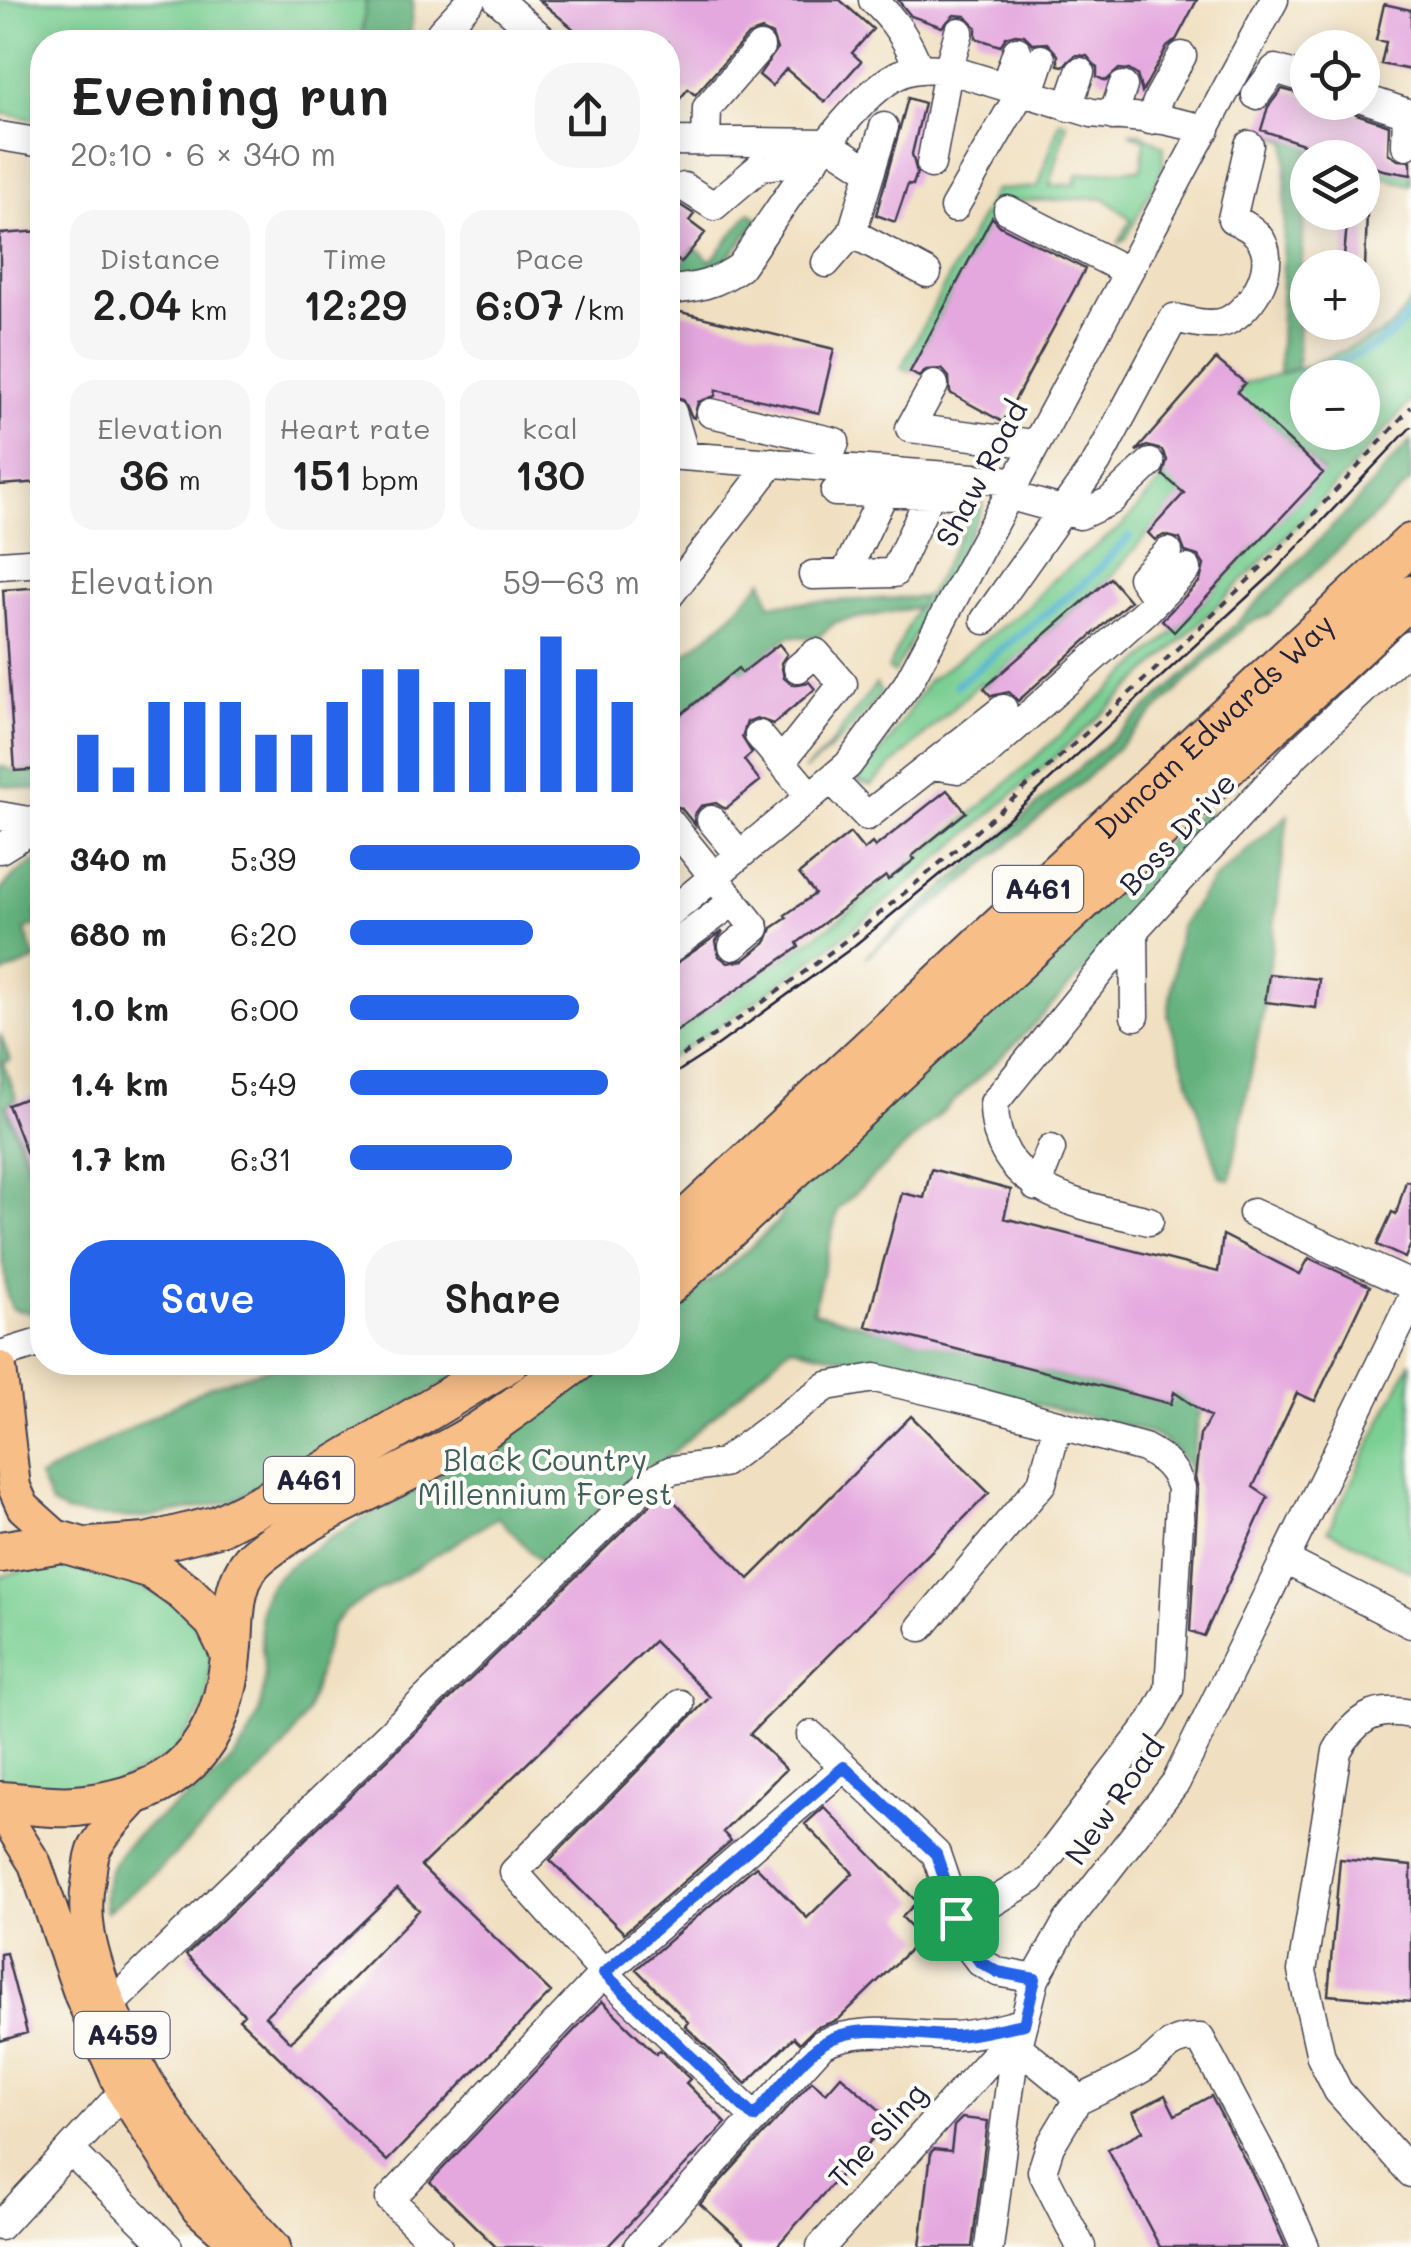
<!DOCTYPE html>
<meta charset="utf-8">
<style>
:root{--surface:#fff;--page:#f6f6f6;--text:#222;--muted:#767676;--accent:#2563eb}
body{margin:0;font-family:Mali,sans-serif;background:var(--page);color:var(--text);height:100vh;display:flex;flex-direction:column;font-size:38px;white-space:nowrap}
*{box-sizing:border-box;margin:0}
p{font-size:32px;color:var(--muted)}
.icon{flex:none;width:55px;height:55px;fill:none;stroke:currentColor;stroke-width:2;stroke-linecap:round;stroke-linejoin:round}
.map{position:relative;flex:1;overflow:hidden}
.panel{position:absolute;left:30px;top:30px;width:650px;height:1345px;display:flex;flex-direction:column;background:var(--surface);border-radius:40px;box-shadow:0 5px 25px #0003}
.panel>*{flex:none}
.buttons{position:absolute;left:1290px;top:30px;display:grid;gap:20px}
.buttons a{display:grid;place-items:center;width:90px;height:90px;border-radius:50%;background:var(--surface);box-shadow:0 5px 25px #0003;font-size:50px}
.pin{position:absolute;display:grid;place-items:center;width:85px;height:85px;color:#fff;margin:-42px;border-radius:20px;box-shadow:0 5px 15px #0006}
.round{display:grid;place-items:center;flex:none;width:105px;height:105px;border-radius:40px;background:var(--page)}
.summary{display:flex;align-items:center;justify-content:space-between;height:170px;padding:0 40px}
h1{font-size:55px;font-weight:600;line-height:75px}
.stats{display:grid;grid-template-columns:repeat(3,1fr);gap:15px;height:170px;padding:10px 40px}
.stats div{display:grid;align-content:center;border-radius:25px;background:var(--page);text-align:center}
.stats b{font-size:42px;font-weight:600}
.stats small{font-size:28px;font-weight:400}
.stats p{font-size:28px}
.chart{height:280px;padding:20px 40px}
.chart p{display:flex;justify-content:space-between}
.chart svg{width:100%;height:180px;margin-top:10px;stroke:var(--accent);stroke-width:6}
.button{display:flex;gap:20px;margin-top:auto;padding:20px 40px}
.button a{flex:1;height:115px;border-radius:40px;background:var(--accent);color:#fff;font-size:40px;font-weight:600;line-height:115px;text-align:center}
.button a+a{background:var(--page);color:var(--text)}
ul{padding:0 40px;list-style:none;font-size:32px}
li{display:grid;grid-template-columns:160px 120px 1fr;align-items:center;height:75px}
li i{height:25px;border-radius:12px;background:var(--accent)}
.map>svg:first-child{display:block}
.green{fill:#7acf93;stroke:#4e7867;stroke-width:2.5;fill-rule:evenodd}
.forest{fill:#63b27d;stroke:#426a5c;stroke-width:2.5}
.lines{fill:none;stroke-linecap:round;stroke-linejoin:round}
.stream{stroke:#4eb3cc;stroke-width:8}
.building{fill:#e4a8de;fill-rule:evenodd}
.minor-casing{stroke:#413e4f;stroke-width:31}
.major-casing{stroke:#413e4f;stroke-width:36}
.highway-casing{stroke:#413e4f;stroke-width:44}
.path{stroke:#413e4f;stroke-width:4;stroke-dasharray:8 8;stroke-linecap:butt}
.minor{stroke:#fff;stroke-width:28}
.major{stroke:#f7be88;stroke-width:32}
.highway{stroke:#f7be88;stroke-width:40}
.tram{stroke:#22223b;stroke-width:2.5}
.route-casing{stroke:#fff;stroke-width:20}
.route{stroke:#2563eb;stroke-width:12}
.labels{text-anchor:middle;stroke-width:8;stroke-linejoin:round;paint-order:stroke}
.shield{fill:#fdfcf7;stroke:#646373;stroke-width:2.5}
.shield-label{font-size:28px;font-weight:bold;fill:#22223b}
.street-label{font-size:30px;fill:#22223b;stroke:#fdfcf7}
.park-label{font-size:30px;fill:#415f5a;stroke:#fdfcf7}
</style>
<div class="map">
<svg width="1411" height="2247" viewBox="0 0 1411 2247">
<rect width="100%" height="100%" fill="#fdfcf7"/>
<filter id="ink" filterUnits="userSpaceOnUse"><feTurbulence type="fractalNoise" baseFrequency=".01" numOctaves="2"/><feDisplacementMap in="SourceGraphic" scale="20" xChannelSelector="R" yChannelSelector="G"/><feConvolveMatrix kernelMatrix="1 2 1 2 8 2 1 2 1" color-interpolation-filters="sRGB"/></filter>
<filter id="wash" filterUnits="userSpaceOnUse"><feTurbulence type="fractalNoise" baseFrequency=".0048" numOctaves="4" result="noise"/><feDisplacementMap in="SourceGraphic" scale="40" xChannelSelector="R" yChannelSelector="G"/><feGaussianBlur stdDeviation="2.25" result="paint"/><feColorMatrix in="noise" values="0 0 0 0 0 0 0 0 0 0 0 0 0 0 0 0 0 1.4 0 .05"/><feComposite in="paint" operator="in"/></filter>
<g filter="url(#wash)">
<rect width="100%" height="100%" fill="#f0e0c1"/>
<path class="green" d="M0 0H366L362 34 373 37 375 42H42V121L0 113Z
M1060 121 1067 123 1050 186 1075 184 1078 174 1141 169 1145 139 1129 133H1141L1164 147 1162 170 1126 238 1118 244 1131 219 1104 198 1001 202 910 372 901 368 995 190 1038 187Z
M1363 166 1411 175V185L1363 173Z
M1411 301V401C1301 528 1182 643 1057 755 934 866 808 972 668 1059V1037L833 924 979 808 1174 632 1323 472 1260 414 1148 533 1110 578 985 687 980 683 871 785 857 781 891 739 928 681 1027 608 1049 583 1123 525 1245 383 1306 367 1379 335 1393 325ZM1308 378H1362V432H1308Z
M983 503 981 511 894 673 888 669 922 597 928 596 975 508Z
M876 684 881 693C858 723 835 747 804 771L825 752Z
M17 1099 8 1106 42 1195V1261L33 1227 39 1196 4 1105Z
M1411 1361V1572L1328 1530Z
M70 1564 128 1578 182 1608 212 1649 207 1704 173 1754 100 1792 0 1783V1577L29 1568Z"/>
<path class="forest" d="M366 0H413L410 42H375L373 36 362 34Z
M1261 130 1345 157H1325L1307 151 1297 369 1279 374 1287 141Z
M750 212 759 219C724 263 725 270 668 278V252L681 263 694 247 711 261Z
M1411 440V481L1268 616 1247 623 1082 782 953 891 865 957 1189 671 1346 513Z
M763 580 770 604 922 597 920 607 836 622 817 638 790 636 742 673 738 668 668 725V668L727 620Z
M0 766 15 771 42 769V790L0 785Z
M1204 808 1222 825 1014 1045 838 1209 813 1312 1170 1404 1179 1374 1205 1382 1190 1471C1177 1446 1160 1436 1134 1428L791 1346 658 1466 620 1489 543 1565 498 1517 345 1611 332 1626 307 1712 283 1750 149 1879 106 1912C90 1833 200 1807 239 1751 256 1728 265 1701 264 1673 264 1644 252 1610 271 1584 280 1571 299 1559 312 1550 356 1519 405 1498 450 1469 484 1447 518 1425 551 1402 567 1390 582 1374 600 1365 612 1358 651 1363 668 1362V1308L723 1272 778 1222 791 1193Z
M1288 815 1265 1002 1230 1180 1220 1177 1168 1016 1180 927 1210 883Z
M42 856V910L36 913 39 923 25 930 36 960 0 975V891L14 876Z
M0 1034 10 1060 3 1063 17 1099 5 1105 39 1196 33 1227 42 1261V1315L12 1309 7 1295 0 1239Z
M286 1363H483L231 1502 142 1518 89 1516 65 1512 51 1504 39 1477 208 1387Z"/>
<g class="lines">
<path class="stream" d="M1303 375C1339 360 1388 350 1408 315
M957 685 1088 580 1129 537"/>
</g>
<g id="blocks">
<path class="building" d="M539 0H840L873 29 852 53 861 61 825 102 786 69 772 86 759 75 777 49 772 35 762 30 748 35 695 95 688 89 668 113V42H589Z
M898 0H1197L1176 40 1167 47 1142 92 1137 75 1129 70 1119 69 1106 81 1097 77V68L1087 56 1076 55 1063 66 1058 65V55L1047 43 1033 44 1024 35 1015 34 1006 37 1000 46 976 38V27L965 16 954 15 942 27 911 16Z
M1384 4 1411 10V70L1381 64 1386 42 1376 40Z
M1282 89 1308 96V102H1345L1356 114 1389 125 1388 153 1398 160 1411 161V175L1383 170 1362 163V158H1345L1261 130 1268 107Z
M908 98 924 103 912 154 917 173 913 185 908 184 895 222 876 215Z
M668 191 674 201 694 214 689 221 705 233 681 263 668 252Z
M1348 212H1367L1365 268H1343Z
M992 217 1000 226 1085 269 1003 422 950 393 949 377 942 369 926 370 919 377 910 372Z
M42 231V482L0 485V234Z
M668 309 834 349 819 413 716 390 715 396 698 402 694 418 692 417 683 399 668 395Z
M1216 359 1245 383 1237 392 1323 473 1174 632 1162 620 1200 581 1204 565 1198 556 1185 552 1180 539 1164 535 1155 540 1148 533 1184 493 1163 475 1167 460 1162 450 1147 446 1136 451Z
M1110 578 1130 601 1018 701 1009 692 991 696 984 688Z
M42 587V769L15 771 3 590Z
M779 644 787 654 781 663 784 678 793 685 809 682 815 689 773 724 757 718 747 722 742 737 752 753 744 760 760 781 725 809 716 803 701 806 694 815 695 825 681 808 668 803V725L738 668 742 673Z
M947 790 966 812 912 856 915 859 888 880 886 876 797 943 799 947 668 1037V969L723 931 716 941 719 956 728 963 744 960 767 941 772 928 787 918 785 915 815 894 799 874 850 833 864 850 872 843 875 847Z
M1269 974 1319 979 1316 1008 1265 1002Z
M42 1092V1191H41L8 1105Z
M931 1169 1011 1190 1004 1218 1218 1272 1223 1235 1300 1274 1309 1258 1370 1286 1315 1401 1297 1393 1253 1487 1268 1497 1204 1636 1190 1631 1198 1489 1195 1477 1200 1435 1210 1417 1174 1392 1171 1404 866 1326 902 1193 924 1198Z
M1406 1181 1411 1182V1244L1405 1258 1377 1245 1392 1212 1396 1214Z
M911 1416 989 1493 750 1734 786 1769 723 1832 731 1841 624 1933 550 1860 710 1697 654 1641 421 1866 551 1992 387 2161 239 2019 244 2014 186 1955 659 1496 666 1493 749 1579ZM397 1889 419 1910 291 2042 265 2016Z
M824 1807 917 1902 902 1917 922 1938 838 2020 815 2028 800 2043 794 2037 746 2084 685 2026 688 2022 636 1969 756 1866 807 1918 853 1873 805 1824Z
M1340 1859 1411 1866V2002L1328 1995Z
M6 1953 27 2033 0 2041V1954Z
M602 2001 656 2054 660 2050 690 2079 686 2083 726 2123 607 2247H496L430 2182Z
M841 2076 890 2119 776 2247H748L700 2204 812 2081 826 2093Z
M1165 2095 1175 2115 1211 2096 1258 2185 1286 2247H1160L1108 2149 1143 2131 1133 2112Z
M962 2118 988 2121 972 2247H920L931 2152 934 2149 951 2151 954 2126Z"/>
</g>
</g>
<g filter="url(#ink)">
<use href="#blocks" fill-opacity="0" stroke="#413e4f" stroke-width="2.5"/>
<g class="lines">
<defs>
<path id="minor" d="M498 0 546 42
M873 0C895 20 908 41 919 69
M441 32 471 0
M1005 86 1017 51
M1029 95 1041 59
M1256 95 1275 69 1308 79
M1362 98 1407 113 1406 145
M1068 107 1080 72
M1113 116 1123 86
M1150 120 1159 97 1182 56
M0 136 42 143
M668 141 827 143 870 171
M706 142 707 108 760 47
M931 164 948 70 959 32
M684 187 714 206 761 166 815 160
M954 208 1021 92
M1008 210 1127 271
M852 233 927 273
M826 263 852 233 884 127
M668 290C697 288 716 284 740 267 774 219 852 90 905 72 920 67 936 68 951 70L1092 113 1164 120 1206 129
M934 385 910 428 1034 444
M672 412 685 456
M711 413 835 442 826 466
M668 455 1014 481
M835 492 964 494
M1007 495 1080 515 1110 501 1150 463
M0 565 42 562
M845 574 884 493
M813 575 894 573 931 493
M668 597 773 462
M1157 600 1142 578 1168 552
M985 620 1097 462 1174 318C1189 321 1212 328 1227 321 1254 308 1280 262 1258 236 1252 228 1241 223 1232 219L1249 145
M759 735 810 796
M781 762 843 684 816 653 798 668
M932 765 958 769 983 756 1146 611 1187 569
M831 779 867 816 1003 709
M0 816 40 823
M668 820 755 928 733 946
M711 820 740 855
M0 849 42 823
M668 915 848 765 907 685 1274 0
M1134 930 1135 1016
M668 950 734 901
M1036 1187 1051 1149
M1253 1213 1411 1285
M1149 1221C1080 1205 994 1193 994 1103L1134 930 1296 754 1411 645
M0 1355 42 1342
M1285 1560 1411 1624
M921 1627 1042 1483 1058 1424
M680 1704 514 1872 604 1973 755 2117
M1411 1714C1374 1706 1355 1719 1337 1751L1302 1971 1321 2057 1338 2091 1411 2173
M811 1735 936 1854 967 1945 980 1962 998 1972 1035 1979
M110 2005 649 1482 672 1470 723 1463 827 1386 875 1378 973 1401 1144 1448C1163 1458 1174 1467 1181 1488L1169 1690 1153 1720 1031 1879 985 1907 956 1918
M1018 2047 1069 2089 1077 2101 1050 2146 1042 2171 1081 2247
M1077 2101C1099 2090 1123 2080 1144 2067 1167 2051 1167 2037 1200 2038L1274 2177 1305 2247
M70 2150 168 2247
M0 2226 123 2092
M438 2247 390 2199 604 1973 844 1767
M638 2247 822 2044C863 2024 910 2037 954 2036 977 2035 1001 2028 1024 2023
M821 2247 1021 2026
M989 2247 1012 2070 1035 1979 1067 1922 1176 1782 1411 1301"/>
<path id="major" d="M0 1368 14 1487 23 1507 62 1542
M138 1795C124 1812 105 1829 95 1848 91 1856 90 1869 89 1878 81 1918 91 1951 104 1989 139 2089 203 2170 274 2247
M0 1808 35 1864 81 1996 123 2092 198 2209 241 2247"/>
<g id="highway">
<path id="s1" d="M668 1237 1411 544"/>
<path d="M668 1285 1411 596"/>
<path d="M90 1548 146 1544 218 1526 320 1475 508 1362"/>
<path d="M0 1552 62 1542 151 1568 185 1592 215 1621 231 1654"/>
<path d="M0 1802C25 1803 51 1808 76 1806 177 1797 225 1748 232 1646 234 1615 232 1577 259 1555 325 1503 406 1477 477 1433 511 1412 543 1386 576 1362"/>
</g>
</defs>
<use href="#minor" class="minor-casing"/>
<use href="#major" class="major-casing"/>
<use href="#highway" class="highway-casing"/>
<path class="path" d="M668 1064C808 980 935 870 1056 760 1181 648 1301 534 1411 407"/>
<use href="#minor" class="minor"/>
<use href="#major" class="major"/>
<use href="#highway" class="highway"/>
<path class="tram" d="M668 1078 707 1053 849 950 1011 816 1269 577 1411 427"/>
</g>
</g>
<g class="lines" filter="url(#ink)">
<defs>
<path id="route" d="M844 1767 936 1854 967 1945 980 1962 998 1972 1035 1979 1024 2024C1001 2028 977 2035 955 2036 914 2037 860 2020 824 2043 797 2061 776 2093 754 2117L604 1973Z"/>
</defs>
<use href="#route" class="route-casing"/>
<use href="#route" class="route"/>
</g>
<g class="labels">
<g class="shield">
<rect x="993" y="866" width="90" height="46" rx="8"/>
<rect x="264" y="1457" width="90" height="46" rx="8"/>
<rect x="74.5" y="2012" width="95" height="46" rx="8"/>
</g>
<g class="shield-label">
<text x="1038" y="899">A461</text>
<text x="309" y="1490">A461</text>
<text x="122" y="2045">A459</text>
</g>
<g class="street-label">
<text transform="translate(982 474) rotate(-62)" y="10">Shaw Road</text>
<text dy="10" stroke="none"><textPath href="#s1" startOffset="748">Duncan Edwards Way</textPath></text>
<text transform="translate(1178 834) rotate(-47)" y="10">Boss Drive</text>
<text transform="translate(1115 1801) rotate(-55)" y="10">New Road</text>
<text transform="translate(878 2136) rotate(-48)" y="10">The Sling</text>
</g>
<g class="park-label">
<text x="545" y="1471">Black Country<tspan x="545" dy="34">Millennium Forest</tspan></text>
</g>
</g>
</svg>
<div class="buttons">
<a><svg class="icon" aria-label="locate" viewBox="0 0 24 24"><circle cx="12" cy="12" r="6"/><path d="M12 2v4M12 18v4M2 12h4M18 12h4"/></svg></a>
<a><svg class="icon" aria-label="layers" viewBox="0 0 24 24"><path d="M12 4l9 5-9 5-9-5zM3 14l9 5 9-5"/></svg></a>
<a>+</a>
<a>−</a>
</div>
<div class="pin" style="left:956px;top:1918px;background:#1e9e55"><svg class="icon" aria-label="arrive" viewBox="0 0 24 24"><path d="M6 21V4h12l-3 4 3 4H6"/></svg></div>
<section class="panel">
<div class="summary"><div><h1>Evening run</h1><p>20:10 · 6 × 340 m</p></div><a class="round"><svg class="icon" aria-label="share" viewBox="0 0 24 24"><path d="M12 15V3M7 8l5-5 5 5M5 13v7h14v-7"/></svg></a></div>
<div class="stats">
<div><p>Distance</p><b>2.04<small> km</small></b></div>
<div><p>Time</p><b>12:29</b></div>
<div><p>Pace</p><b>6:07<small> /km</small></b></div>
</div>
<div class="stats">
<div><p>Elevation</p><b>36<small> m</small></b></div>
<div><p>Heart rate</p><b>151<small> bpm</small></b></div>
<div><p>kcal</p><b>130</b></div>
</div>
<div class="chart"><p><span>Elevation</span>59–63 m</p>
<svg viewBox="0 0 160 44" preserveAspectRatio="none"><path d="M5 44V30M15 44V38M25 44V22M35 44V22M45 44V22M55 44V30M65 44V30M75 44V22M85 44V14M95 44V14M105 44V22M115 44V22M125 44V14M135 44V6M145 44V14M155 44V22"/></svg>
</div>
<ul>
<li><b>340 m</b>5:39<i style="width:100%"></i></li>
<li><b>680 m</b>6:20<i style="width:63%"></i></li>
<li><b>1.0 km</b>6:00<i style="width:79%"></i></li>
<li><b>1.4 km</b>5:49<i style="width:89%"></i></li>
<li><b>1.7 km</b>6:31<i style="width:56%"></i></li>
</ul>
<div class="button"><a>Save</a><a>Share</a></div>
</section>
</div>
